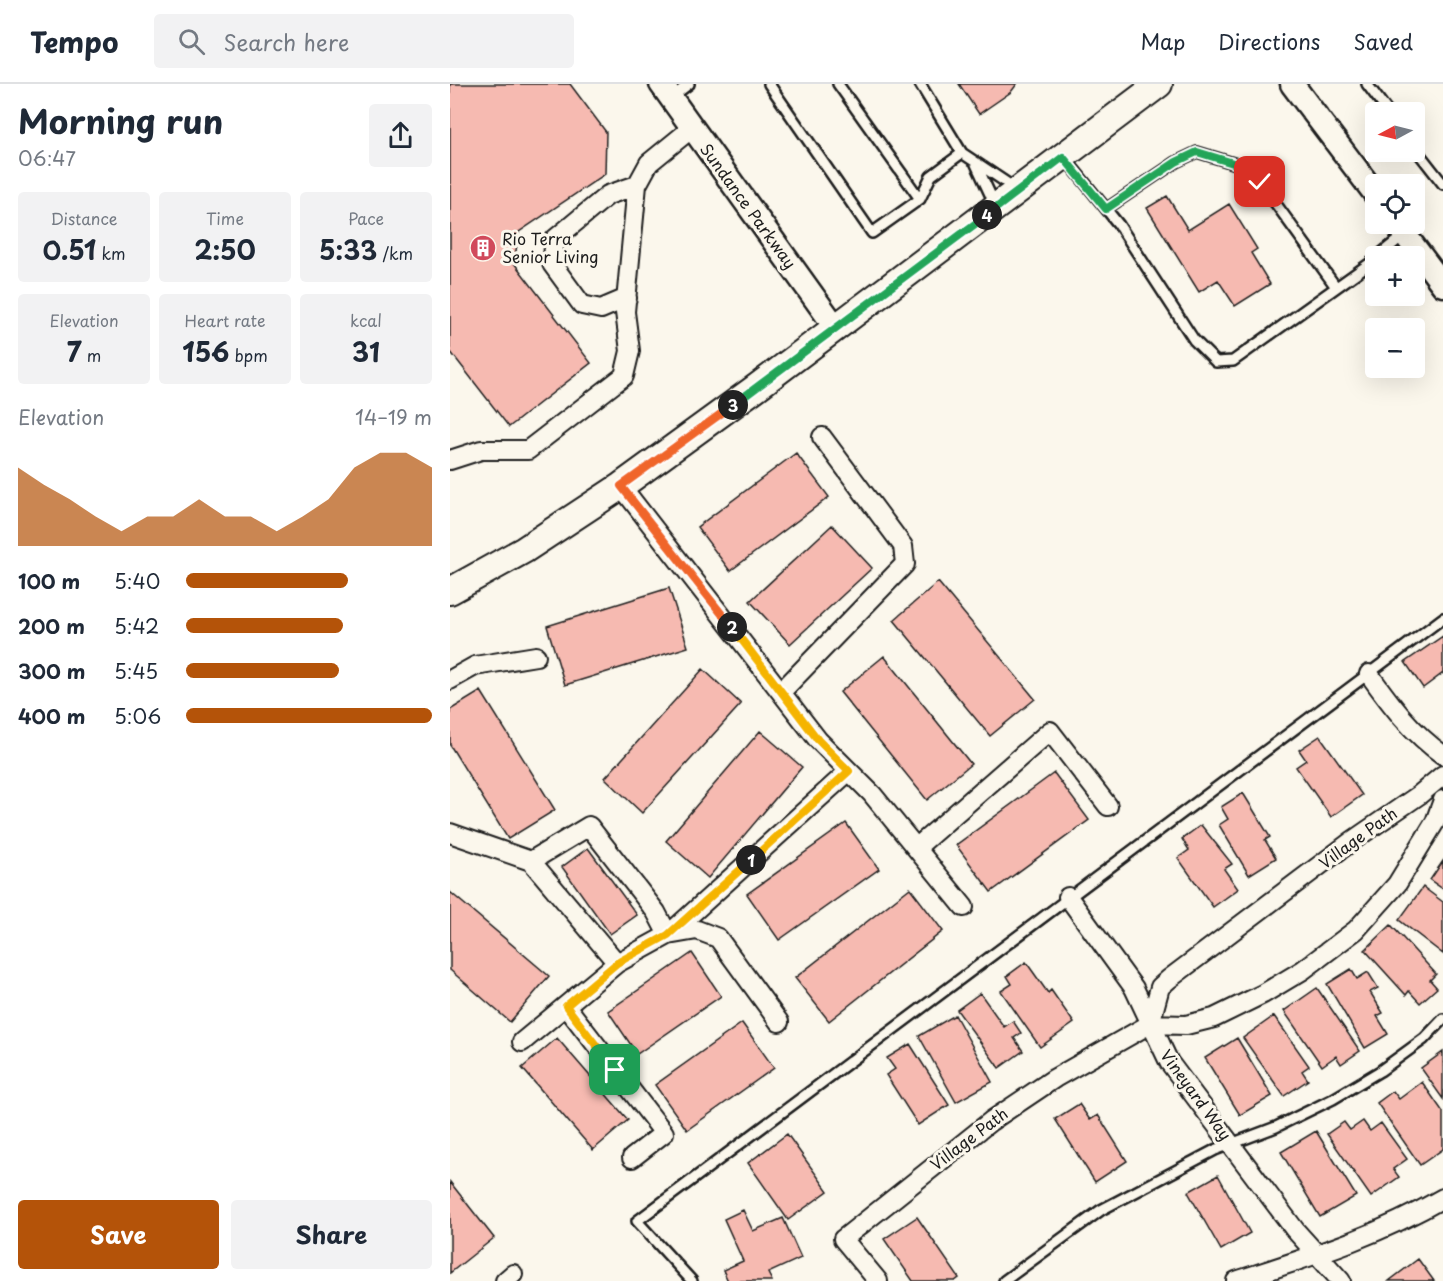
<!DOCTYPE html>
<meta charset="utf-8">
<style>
:root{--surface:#fff;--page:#f2f2f3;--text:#1f2937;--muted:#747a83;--line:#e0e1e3;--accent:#b45309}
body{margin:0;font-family:"Playpen Sans",sans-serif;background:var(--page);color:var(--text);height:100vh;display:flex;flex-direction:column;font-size:22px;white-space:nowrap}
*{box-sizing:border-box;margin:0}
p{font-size:20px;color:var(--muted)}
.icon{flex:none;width:33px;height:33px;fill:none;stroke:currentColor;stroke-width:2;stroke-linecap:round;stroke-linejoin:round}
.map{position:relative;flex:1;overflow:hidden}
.side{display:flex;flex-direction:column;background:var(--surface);width:450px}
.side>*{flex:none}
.needle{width:39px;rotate:263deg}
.buttons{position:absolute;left:915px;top:18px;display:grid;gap:12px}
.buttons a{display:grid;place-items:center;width:60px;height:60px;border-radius:6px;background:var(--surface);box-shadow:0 6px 24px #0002;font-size:30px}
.pin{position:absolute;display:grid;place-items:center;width:51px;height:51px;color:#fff;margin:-26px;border-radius:12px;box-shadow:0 3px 9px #0006}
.km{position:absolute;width:30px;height:30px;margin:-15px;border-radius:50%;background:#222;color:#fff;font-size:16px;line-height:30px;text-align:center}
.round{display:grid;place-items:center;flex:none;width:63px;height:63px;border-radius:6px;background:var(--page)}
.summary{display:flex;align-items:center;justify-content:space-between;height:102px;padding:0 18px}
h1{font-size:33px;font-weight:700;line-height:45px}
.stats{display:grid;grid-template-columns:repeat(3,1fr);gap:9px;height:102px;padding:6px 18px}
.stats div{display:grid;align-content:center;border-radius:6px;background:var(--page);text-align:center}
.stats b{font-size:26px;font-weight:700}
.stats small{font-size:16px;font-weight:400}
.stats p{font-size:16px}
.chart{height:168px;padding:12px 18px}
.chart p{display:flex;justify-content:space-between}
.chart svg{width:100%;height:108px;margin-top:6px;fill:var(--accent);opacity:.7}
.primary-button{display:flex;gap:12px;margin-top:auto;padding:12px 18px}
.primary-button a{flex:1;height:69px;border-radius:6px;background:var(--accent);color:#fff;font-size:24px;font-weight:700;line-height:69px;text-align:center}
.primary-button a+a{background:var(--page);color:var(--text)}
ul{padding:0 18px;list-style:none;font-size:20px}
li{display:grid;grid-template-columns:96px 72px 1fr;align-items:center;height:45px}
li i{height:15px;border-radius:8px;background:var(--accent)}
header{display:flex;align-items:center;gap:36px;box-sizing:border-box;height:84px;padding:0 30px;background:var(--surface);border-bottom:2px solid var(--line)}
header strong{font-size:28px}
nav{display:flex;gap:33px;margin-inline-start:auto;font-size:21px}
.search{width:420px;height:54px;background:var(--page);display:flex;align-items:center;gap:15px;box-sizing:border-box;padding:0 21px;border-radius:6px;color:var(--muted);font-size:22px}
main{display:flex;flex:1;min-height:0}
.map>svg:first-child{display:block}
.building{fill:#f6bab1;stroke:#1c1c1c;stroke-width:1.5}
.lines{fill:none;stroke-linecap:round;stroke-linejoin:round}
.service-casing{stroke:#1c1c1c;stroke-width:14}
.minor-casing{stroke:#1c1c1c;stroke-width:22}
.tertiary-casing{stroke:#1c1c1c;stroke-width:27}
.secondary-casing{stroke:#1c1c1c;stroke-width:30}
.service{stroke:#fbf7ec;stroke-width:9}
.minor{stroke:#fbf7ec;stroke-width:18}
.tertiary{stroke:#fbf7ec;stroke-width:22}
.secondary{stroke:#fbf7ec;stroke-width:26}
.split-1-casing{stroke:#fff;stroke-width:12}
.split-2-casing{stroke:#fff;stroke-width:12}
.split-3-casing{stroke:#fff;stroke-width:12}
.split-4-casing{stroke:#fff;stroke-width:12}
.split-5-casing{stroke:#fff;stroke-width:12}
.split-1{stroke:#f5b400;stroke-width:8}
.split-2{stroke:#f5b400;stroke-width:8}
.split-3{stroke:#f0652b;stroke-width:8}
.split-4{stroke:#22a559;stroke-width:8}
.split-5{stroke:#22a559;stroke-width:8}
.labels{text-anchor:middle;stroke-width:6;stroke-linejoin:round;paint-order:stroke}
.street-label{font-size:16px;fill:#1c1c1c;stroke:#fbf7ec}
.poi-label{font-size:16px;fill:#1c1c1c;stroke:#fbf7ec;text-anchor:start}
</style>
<header>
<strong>Tempo</strong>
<div class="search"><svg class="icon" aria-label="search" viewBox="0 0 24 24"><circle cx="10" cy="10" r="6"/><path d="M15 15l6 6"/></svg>Search here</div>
<nav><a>Map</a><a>Directions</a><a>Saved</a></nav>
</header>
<main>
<section class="side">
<div class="summary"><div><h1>Morning run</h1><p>06:47</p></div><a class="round"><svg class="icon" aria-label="share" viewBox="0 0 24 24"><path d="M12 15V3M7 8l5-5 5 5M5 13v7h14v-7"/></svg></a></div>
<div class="stats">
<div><p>Distance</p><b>0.51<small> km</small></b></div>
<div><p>Time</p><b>2:50</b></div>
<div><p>Pace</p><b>5:33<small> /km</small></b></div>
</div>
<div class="stats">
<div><p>Elevation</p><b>7<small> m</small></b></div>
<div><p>Heart rate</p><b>156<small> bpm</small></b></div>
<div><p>kcal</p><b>31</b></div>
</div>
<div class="chart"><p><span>Elevation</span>14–19 m</p>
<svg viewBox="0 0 160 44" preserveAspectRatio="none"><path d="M0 44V12L10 19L20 25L30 32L40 38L50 32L60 32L70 25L80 32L90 32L100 38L110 32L120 25L130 12L140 6L150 6L160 12V44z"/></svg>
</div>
<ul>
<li><b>100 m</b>5:40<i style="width:66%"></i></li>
<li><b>200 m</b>5:42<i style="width:64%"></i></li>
<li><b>300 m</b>5:45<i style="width:62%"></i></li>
<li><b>400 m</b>5:06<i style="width:100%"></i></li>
</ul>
<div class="primary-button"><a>Save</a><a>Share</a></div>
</section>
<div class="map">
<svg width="993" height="1197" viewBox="0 0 993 1197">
<rect width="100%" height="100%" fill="#fbf7ec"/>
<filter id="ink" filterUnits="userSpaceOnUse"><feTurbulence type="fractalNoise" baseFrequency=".0167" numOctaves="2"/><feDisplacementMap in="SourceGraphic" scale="12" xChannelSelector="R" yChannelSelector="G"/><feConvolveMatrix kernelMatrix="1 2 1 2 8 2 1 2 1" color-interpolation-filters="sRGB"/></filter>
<g filter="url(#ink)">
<path class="building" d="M0 0H120L156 48 155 90 69 148 64 179 141 279 59 343 0 267Z
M509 0H567L561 8 529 30Z
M717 112 738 146 779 120 807 165 801 169 820 200 785 222 768 196 749 208 697 124Z
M346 369 379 413 280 487 247 443Z
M382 441 422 484 340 560 300 517Z
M488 498 585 615 540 652 444 536Z
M219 504 238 563 115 601 97 542Z
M993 552V589L973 604 955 578Z
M434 572 521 680 477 716 390 608Z
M253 585 291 620 192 729 155 694Z
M31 607 105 726 58 755 0 661V626Z
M310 647 352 683 258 794 216 757Z
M870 652 912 711 881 733 846 683 856 676 849 666Z
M604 689 639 736 541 808 506 761Z
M793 709 820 753 815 756 826 774 799 791 769 741 778 735 771 723Z
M396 739 429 785 329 856 297 810Z
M751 741 782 780 774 785 788 805 763 823 728 774 739 766 732 755Z
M138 764 187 831 160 850 112 783Z
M993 777V805L980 796Z
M973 803 993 818V870L949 836Z
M460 804 493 847 379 937 345 894Z
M0 808 99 892 60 938 0 886Z
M941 841 986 890 980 896 987 904 970 919 959 907 956 911 915 866Z
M242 869 271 912 187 970 158 927Z
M576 878 598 909 601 906 624 939 590 963 551 907 562 900 557 892Z
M901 885 907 895 918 888 928 904 920 908 933 929 927 932 938 950 915 964 877 900Z
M867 904 910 967 891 980 886 972 872 982 834 927Z
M530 909 554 943 563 937 571 949 564 954 573 967 549 984 507 926Z
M505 931 542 998 506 1018 469 952Z
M824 932 859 982 852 987 858 996 834 1012 793 954Z
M292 939 324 984 237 1046 205 1001Z
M107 954 178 1036 143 1066 72 984Z
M787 954 822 1012 790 1031 755 974Z
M460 960 499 1021 468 1041 436 991 445 985 437 974Z
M993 968V1015L971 984Z
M972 998 993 1028V1065L970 1081 927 1019 943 1007 949 1015Z
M629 1020 640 1036 648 1031 677 1077 645 1098 605 1035Z
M913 1037 920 1047 931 1039 957 1075 943 1085 949 1093 921 1113 877 1050 894 1038 900 1046Z
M866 1047 906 1112 870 1133 831 1068Z
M337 1050 378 1107 338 1136 298 1079Z
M768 1091 800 1149 771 1166 738 1108Z
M0 1098 44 1154 0 1189Z
M293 1126 303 1147 333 1134 351 1174 318 1189 322 1197H278L273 1186 293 1177 274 1135Z
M467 1133 509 1194 505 1197H463L434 1155Z
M968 1175 984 1197H939Z"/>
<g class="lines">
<defs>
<path id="service" d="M319 0 422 149 470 115 481 92 512 69 566 105
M388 0 470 115
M470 0 512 69
M917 0 938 28
M222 13 239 0
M964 63 993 100
M615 74 669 141 744 256 766 278 783 277 926 175
M526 80 545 121
M656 125 726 78 747 68 793 82 810 98 886 203
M928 172 954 151
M242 1197 187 1137 993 534
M554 1197 651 1126 765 1066 826 1043 883 1015 930 987 974 955 993 935"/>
<path id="minor" d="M177 214 151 225 132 221 102 180 105 155 158 111 187 101
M0 376 31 366H78L174 292 180 267 175 228 187 101 199 79 242 44
M171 402 368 656 422 710 514 823
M919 590C941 621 962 649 993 671
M0 596 25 582 86 572
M331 608 455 480 453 462 372 353
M0 749 81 777 167 879 72 958
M466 764 600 647 658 722
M81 777 139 742 206 828 218 851 399 687
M618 813 684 904 719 978 845 1146 891 1197
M167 879 218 851 247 846 268 854 329 938
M116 922 214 1049 182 1074
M700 940 710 903 719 895 902 757 969 711 993 691
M55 1197 63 1190
M428 1197 393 1155 541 1037 605 994 700 940 736 941 764 934 813 910 853 886 906 846 947 800 985 738 993 716
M786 1197C859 1173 926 1153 993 1114"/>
<path id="tertiary" d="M211 0 386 244
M842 0 926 111
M947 140 993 201"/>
<path id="secondary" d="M0 507 74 466 171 402 307 303 709 0"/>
</defs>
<use href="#service" class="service-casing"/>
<use href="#minor" class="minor-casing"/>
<use href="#tertiary" class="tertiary-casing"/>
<use href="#secondary" class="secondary-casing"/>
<use href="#service" class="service"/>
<use href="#minor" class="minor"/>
<use href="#tertiary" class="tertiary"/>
<use href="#secondary" class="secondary"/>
</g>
</g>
<g class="lines" filter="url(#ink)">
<defs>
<path id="split-1" d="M165 986 116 922 167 879 218 851 301 776"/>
<path id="split-2" d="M282 543 368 656 399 687 301 776"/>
<path id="split-3" d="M282 543 171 402 283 321"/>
<path id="split-4" d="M283 321 537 131"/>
<path id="split-5" d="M537 131 613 73 656 125 726 78 747 68 793 82 810 98"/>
</defs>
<use href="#split-1" class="split-1-casing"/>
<use href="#split-2" class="split-2-casing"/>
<use href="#split-3" class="split-3-casing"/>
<use href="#split-4" class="split-4-casing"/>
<use href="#split-5" class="split-5-casing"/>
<use href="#split-1" class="split-1"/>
<use href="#split-2" class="split-2"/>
<use href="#split-3" class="split-3"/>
<use href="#split-4" class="split-4"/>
<use href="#split-5" class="split-5"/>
</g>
<defs>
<symbol id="building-disc" viewBox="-11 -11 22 22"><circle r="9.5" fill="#d1495b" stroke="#fbf7ec"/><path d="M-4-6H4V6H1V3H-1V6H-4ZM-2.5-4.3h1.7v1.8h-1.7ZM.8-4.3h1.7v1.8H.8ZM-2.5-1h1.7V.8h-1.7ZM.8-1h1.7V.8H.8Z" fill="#fff"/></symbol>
</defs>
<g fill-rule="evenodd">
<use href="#building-disc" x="18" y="149" width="30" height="30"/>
</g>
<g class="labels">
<g class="street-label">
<text transform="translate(298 122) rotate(54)" y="6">Sundance Parkway</text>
<text transform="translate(908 754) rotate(-36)" y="6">Village Path</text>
<text transform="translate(746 1011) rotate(54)" y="6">Vineyard Way</text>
<text transform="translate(519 1055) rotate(-37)" y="6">Village Path</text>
</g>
<g class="poi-label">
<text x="52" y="161">Rio Terra<tspan x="52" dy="18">Senior Living</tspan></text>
</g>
</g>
</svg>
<div class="buttons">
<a><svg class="needle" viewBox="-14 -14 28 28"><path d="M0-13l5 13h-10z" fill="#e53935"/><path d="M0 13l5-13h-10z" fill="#747a83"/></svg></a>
<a><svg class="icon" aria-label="locate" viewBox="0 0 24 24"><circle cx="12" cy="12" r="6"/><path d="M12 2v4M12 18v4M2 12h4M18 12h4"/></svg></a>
<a>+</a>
<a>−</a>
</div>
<div class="pin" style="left:165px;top:986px;background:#1e9e55"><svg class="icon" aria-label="arrive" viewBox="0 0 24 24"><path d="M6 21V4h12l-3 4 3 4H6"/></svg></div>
<div class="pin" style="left:810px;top:98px;background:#d93025"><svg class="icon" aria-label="check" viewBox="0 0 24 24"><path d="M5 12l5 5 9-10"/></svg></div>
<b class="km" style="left:301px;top:776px">1</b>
<b class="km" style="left:282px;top:543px">2</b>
<b class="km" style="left:283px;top:321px">3</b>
<b class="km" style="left:537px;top:131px">4</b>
</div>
</main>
